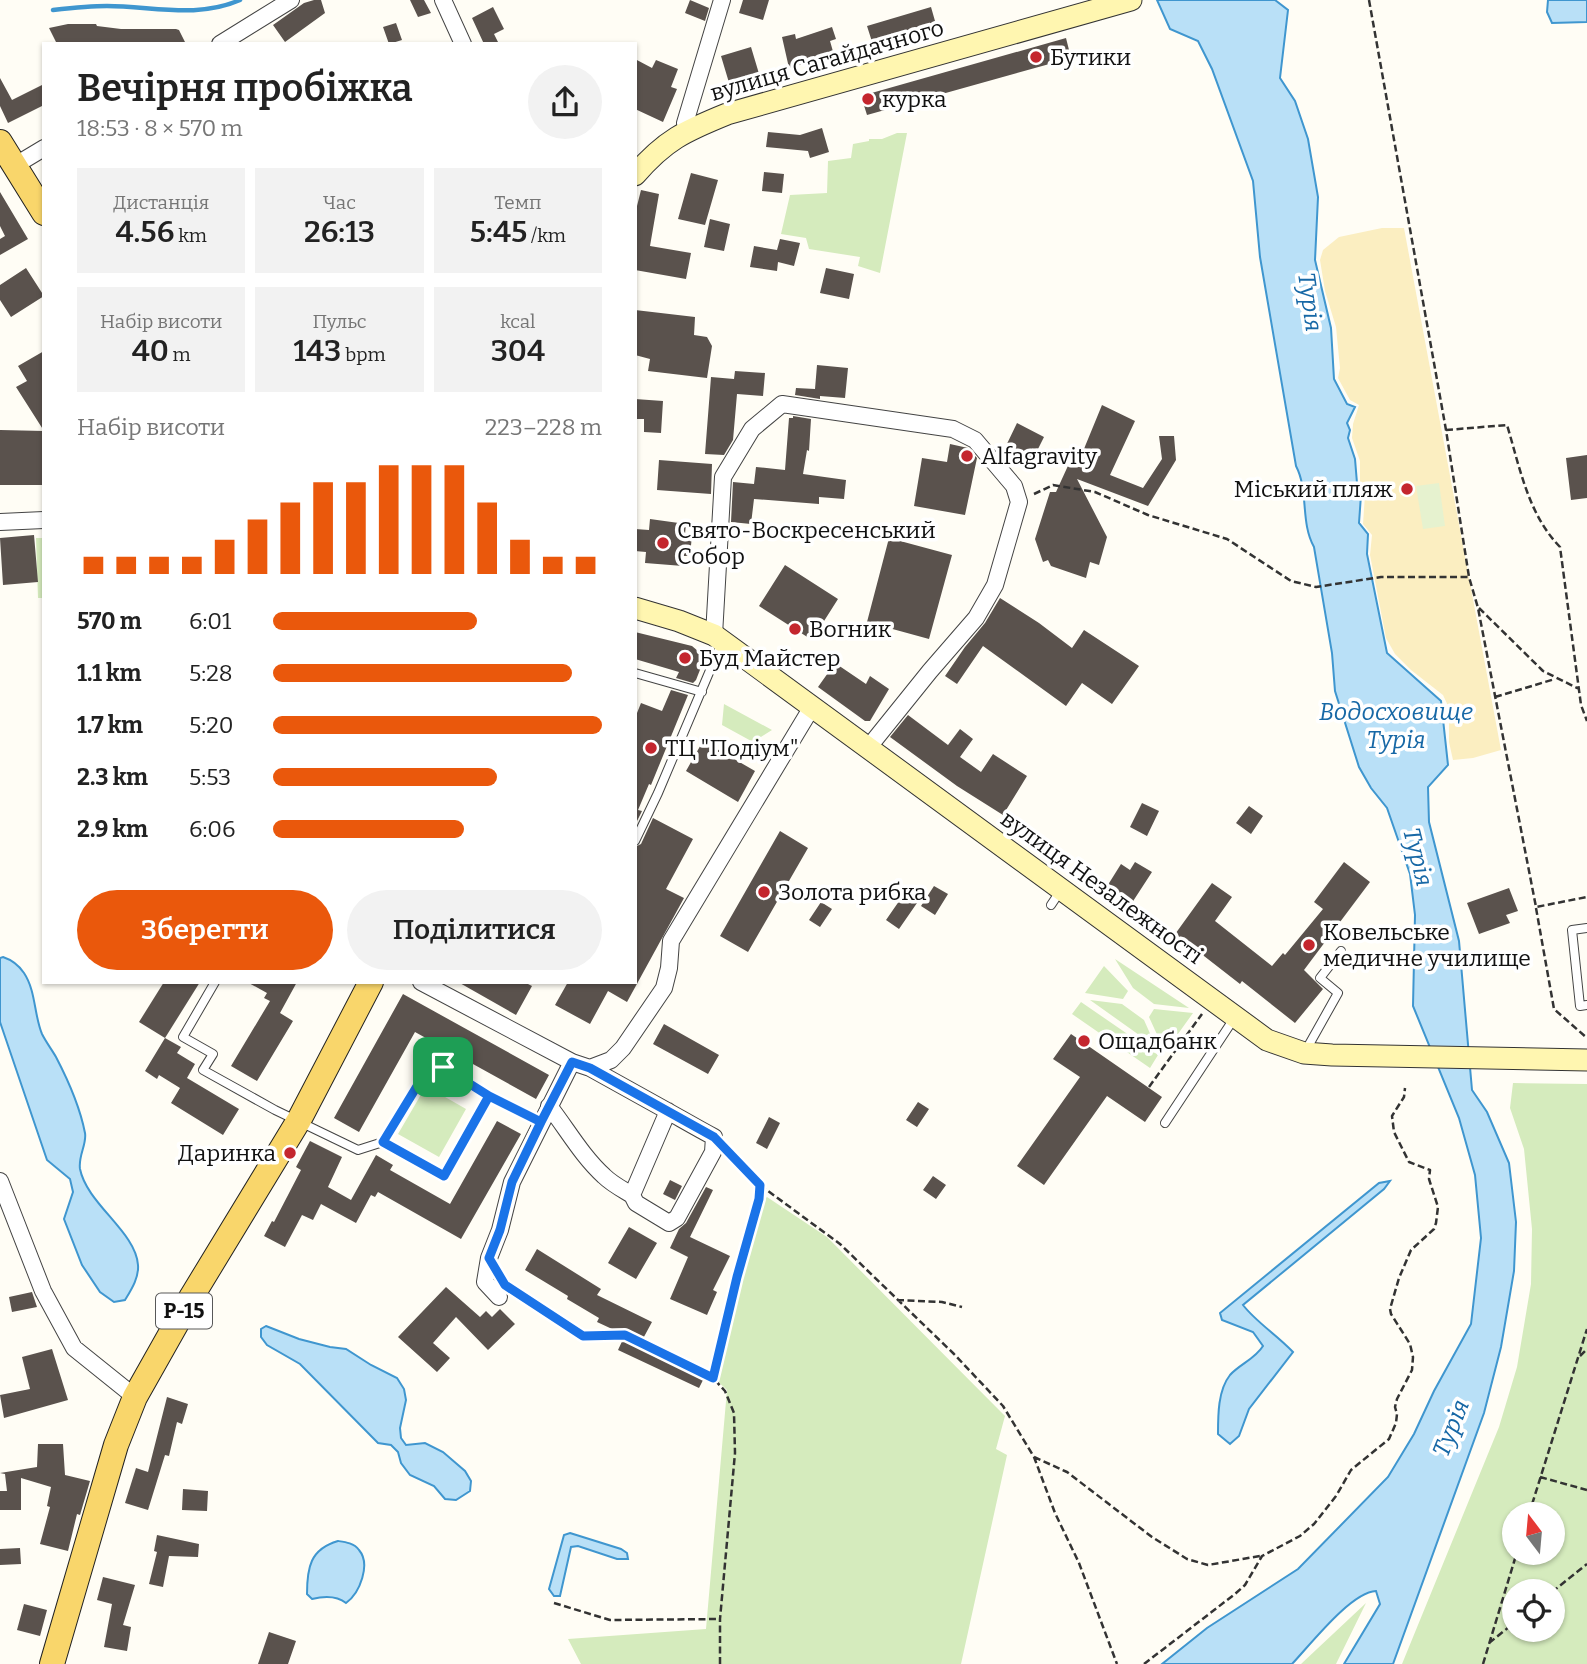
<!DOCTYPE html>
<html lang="uk">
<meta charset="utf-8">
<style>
:root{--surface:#fff;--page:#f2f2f2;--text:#222;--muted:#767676;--accent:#ea580c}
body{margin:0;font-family:Bitter,serif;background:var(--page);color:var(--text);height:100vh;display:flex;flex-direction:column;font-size:26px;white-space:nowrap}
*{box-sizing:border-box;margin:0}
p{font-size:23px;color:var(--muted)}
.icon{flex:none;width:38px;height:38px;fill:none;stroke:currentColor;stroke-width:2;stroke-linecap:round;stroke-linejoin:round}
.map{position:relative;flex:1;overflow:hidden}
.sheet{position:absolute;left:42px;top:42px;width:595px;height:942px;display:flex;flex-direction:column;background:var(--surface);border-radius:0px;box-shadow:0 2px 5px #0004}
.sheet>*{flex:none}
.needle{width:46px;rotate:344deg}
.controls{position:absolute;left:1502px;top:1502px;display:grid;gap:14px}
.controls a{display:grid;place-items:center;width:63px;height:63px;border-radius:50%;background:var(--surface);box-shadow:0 2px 5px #0004;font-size:35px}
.pin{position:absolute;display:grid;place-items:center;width:60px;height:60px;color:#fff;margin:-30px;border-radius:14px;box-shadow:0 4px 10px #0006}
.round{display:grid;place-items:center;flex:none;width:74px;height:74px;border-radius:37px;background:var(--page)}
.summary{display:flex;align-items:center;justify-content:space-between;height:119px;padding:0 35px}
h1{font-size:38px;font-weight:600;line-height:52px}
.metrics{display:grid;grid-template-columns:repeat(3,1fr);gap:10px;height:119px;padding:7px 35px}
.metrics div{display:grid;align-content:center;border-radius:0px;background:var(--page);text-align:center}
.metrics b{font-size:30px;font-weight:600}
.metrics small{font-size:19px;font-weight:400}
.metrics p{font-size:19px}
.chart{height:196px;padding:14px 35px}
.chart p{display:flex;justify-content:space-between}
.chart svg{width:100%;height:126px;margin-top:7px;stroke:var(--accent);stroke-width:6}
.action{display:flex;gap:14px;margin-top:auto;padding:14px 35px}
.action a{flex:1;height:80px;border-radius:42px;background:var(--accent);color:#fff;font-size:28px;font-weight:600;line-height:80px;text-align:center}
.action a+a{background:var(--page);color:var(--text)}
ul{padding:0 35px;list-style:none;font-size:23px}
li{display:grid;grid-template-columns:112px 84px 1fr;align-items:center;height:52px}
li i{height:18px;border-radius:9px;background:var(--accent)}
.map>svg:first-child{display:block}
.green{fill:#d5ebbd;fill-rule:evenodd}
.sand{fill:#fbeec1}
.pitch{fill:#e6f2cf}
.water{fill:#b9e0f7;stroke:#3f96cf;stroke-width:2}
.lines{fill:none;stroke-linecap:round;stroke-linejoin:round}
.stream{stroke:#3f96cf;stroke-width:4.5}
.building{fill:#5a524d}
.lane-casing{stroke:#444;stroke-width:10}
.street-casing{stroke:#444;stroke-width:18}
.secondary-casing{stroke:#333;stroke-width:23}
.primary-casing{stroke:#222;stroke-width:26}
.path{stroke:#333;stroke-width:2.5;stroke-dasharray:7 3.5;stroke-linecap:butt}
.lane{stroke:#fff;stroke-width:8}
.street{stroke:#fff;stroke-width:16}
.secondary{stroke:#fff6b0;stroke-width:21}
.primary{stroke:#f9d66b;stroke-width:24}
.route-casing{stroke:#fff;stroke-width:14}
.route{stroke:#1a73e8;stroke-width:9}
.poi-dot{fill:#c4262e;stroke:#fff;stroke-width:2.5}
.labels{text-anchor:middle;stroke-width:7;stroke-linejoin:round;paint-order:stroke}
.shield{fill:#fff;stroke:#585858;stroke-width:2}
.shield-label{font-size:21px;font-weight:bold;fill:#111}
.poi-label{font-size:23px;fill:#111;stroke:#fff;text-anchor:start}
.street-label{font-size:23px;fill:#111;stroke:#fff}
.water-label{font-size:24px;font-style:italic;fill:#1768a6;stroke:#fff}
</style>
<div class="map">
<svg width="1587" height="1664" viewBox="0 0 1587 1664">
<rect width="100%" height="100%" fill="#fffdf5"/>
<path class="green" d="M897 133H907L880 273 858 266 860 257 809 249 806 238 781 234 790 195 827 193 828 161 851 158 853 144 869 141V139H882Z
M36 538H44V598H38Z
M724 704 772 730 753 742 722 725Z
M1115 959 1189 1008 1154 1004 1133 988Z
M1104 966 1128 991 1123 999 1085 993Z
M1090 1000 1122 1004 1144 1020 1156 1047Z
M1081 1002 1158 1055 1150 1068 1072 1014Z
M1154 1009 1193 1013 1165 1052 1149 1017Z
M1513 1083 1587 1084V1664H1402L1499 1427 1517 1367 1531 1284 1532 1229 1524 1149 1510 1108ZM1514 1514H1552V1552H1514ZM1514 1591H1552V1629H1514Z
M426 1086 466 1109 439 1157 398 1134Z
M767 1197 827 1237 1005 1416 996 1449 1007 1455 961 1664H581L568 1639 706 1629 727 1390 714 1378 760 1203Z
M1366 1603 1336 1664H1301Z"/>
<path class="sand" d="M1382 228H1404L1501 750 1473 758 1453 760 1449 742V708L1443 695 1411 670 1395 654 1386 638 1370 555 1372 535 1363 524 1365 495 1360 482V461L1352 438 1353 424 1359 405 1350 400 1338 378 1340 368 1336 327 1325 291 1320 260 1323 250 1339 237Z"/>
<path class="pitch" d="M1439 483 1445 526 1423 529 1416 486Z"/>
<path class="water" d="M1157 0H1275L1288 10 1280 78 1295 101 1308 139 1318 197 1315 260 1331 328 1334 379 1347 404 1355 407 1347 423 1350 430 1348 438 1355 459 1357 483 1361 495 1359 523 1368 534 1367 554 1387 653 1441 701 1448 765 1428 787 1429 822 1459 941 1472 1090 1487 1112 1509 1163 1516 1222 1514 1271 1501 1347 1484 1413 1393 1664H1344L1380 1604 1376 1591C1351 1592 1310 1645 1292 1664H1162L1207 1628 1298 1569 1388 1477 1414 1434 1434 1391 1471 1324 1481 1238 1475 1175 1459 1118 1413 1006 1415 915 1410 874 1387 808 1371 788 1359 767 1335 691 1332 653 1314 547C1300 522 1309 491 1296 466L1260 257 1253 181 1212 69 1198 41 1170 29Z
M1548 0H1587V22L1552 23 1547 12Z
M3 957C12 960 18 964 24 973 36 991 34 1015 42 1034 46 1042 52 1050 56 1057 68 1080 80 1107 85 1133 87 1144 78 1156 80 1169 87 1204 136 1232 138 1265 139 1278 131 1290 125 1300L114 1302 100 1292 82 1265 64 1219 73 1192 70 1179 47 1160 0 1022V958Z
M1390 1181 1384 1189 1243 1305C1256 1322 1277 1335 1293 1352L1249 1409 1239 1436 1230 1444 1218 1434C1218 1415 1218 1390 1230 1375 1240 1364 1255 1359 1263 1346L1253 1332 1222 1320 1220 1313 1379 1183Z
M266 1326 299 1339 330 1347 346 1349 371 1365 397 1378 404 1389 406 1400 400 1428 401 1438 406 1445 425 1443 443 1452 465 1471 471 1481 470 1491 456 1500 445 1499 434 1486 410 1475 401 1463 398 1452 391 1445 378 1443 300 1364 267 1345 261 1337V1329Z
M570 1533 621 1549 627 1553 628 1559H617L578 1546 571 1547 560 1596H554L549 1589 564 1535Z
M338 1541C345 1542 354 1543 359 1550 371 1564 360 1593 346 1603 336 1595 324 1596 312 1599L307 1594C307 1568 310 1549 338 1541Z"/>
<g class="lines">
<path class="stream" d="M53 10C71 8 89 6 107 6 152 6 197 19 240 0"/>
</g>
<path class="building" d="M314 0H321L325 13 285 42 273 25 304 3Z
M410 0H424L431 13 418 17Z
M690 0 709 8 705 21 685 13Z
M743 0H769L763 20 739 13Z
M493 7 504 29 494 34 499 44H484L472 18Z
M931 7 937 28 874 48 867 26Z
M396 23 402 40 389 44 383 27Z
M68 24H96L97 26 121 29H176L179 30 186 44H57L49 28Z
M832 27 836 39 830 41 834 55 789 68 782 37 795 34 796 39Z
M1066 38 1071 58 867 115 861 96Z
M751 47 760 77 730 86 721 56Z
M635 59 652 68 656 60 678 69 671 87 677 89 663 122 635 109Z
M0 78 12 100 44 84V105L8 123 0 106Z
M822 128 829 152 810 158 808 151 766 147 768 132 800 135Z
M764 172 784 174 782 193 762 191Z
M691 173 718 180 705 225 678 219Z
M641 190 659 194 650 246 691 253 686 279 635 270V214Z
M0 192 28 239 0 255V239L5 236 0 226Z
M710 219 730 224 724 251 704 247Z
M780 239 800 243 794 266 778 262 777 271 750 267 754 246 777 250Z
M26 268 44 296 11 317 0 300V285Z
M826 268 854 274 849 299 820 293Z
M635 310 695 317 694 335 707 337 712 346 707 378 648 371 650 359 635 355Z
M44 351V431L16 387 27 381 18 366Z
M817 365 848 368 845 398 820 396V399L795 395 796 388 815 389Z
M735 371 765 373 763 396 737 394 733 440 724 455 705 454 711 377 734 379Z
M635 399 663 401 661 433 644 432V419H635Z
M1102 405 1135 421 1110 475 1143 488 1162 459 1159 436H1174L1176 460 1148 506 1077 479 1107 537 1099 565 1090 562 1086 578 1051 566 1048 560 1043 562 1035 539 1050 492H1056L1072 457 1079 461Z
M793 416 811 419 809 451 807 450 803 474 846 480 844 499 819 497V504L754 499 751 524 731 522 733 482 754 484 756 467 785 470 789 418H793Z
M1017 423 1044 437 1031 463 1004 450Z
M0 430 44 431V485H0Z
M950 444 968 448 977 458 965 515 914 506 922 458 947 462Z
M1587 455V498L1571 500 1566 458Z
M659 460 712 464 711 494 657 490Z
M650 519 686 524 685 534 692 535 690 556H683V566L645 563 646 552 635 551V529L649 530Z
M34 535 38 582 3 585 0 538Z
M889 538 952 555 929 639 867 622Z
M785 565 838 599 812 640 759 606Z
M1000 598 1039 623 1072 648 1084 630 1139 666 1112 704 1082 683 1066 706 983 646 957 684 945 676 965 647 985 623Z
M635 632 692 646 705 657 696 680 693 683 676 678 679 672 635 659Z
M835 663 866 684 870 676 889 689 870 721H865L818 687Z
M671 690 688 695 651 785 649 784 638 810 642 811 635 825V718L641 703 662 711Z
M908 715 948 745 960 729 973 739 960 757 981 772 993 754 1027 776 1003 815 957 786 890 737Z
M703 741 755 771 738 802 686 771Z
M1142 803 1159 811 1147 836 1130 827Z
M1249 806 1263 816 1251 834 1236 823Z
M653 818 693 839 666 889 684 898 627 1002 608 991 590 1024 555 1005 568 982H635V847L641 844Z
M780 831 808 848 748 952 720 936Z
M1135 862 1152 872 1126 912 1101 896 1121 864 1130 870Z
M1344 862 1370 882 1304 970 1323 989 1295 1023 1242 981 1240 984 1195 949 1193 952 1173 937 1212 883 1232 897 1215 921 1272 966 1283 953 1285 955 1323 909 1314 902Z
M934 886 948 894 935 915 921 906Z
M1509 888 1518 911 1506 915 1510 923 1479 934 1467 903Z
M904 894 917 903 899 929 886 920Z
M821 902 832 909 820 927 809 920Z
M164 982H200L165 1038 181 1047 177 1053 195 1064 187 1078 239 1109 223 1135 171 1103 180 1088 159 1075 157 1079 145 1071 165 1038 139 1022Z
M247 982H297L280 1013 293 1021 257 1081 231 1066 270 1001 264 998 267 993Z
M458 982H524L532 986 516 1015Z
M403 994 549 1075 536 1099 415 1032 359 1132 334 1118Z
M664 1024 719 1055 708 1074 653 1044Z
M1071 1034 1162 1097 1145 1122 1107 1096 1044 1185 1017 1166 1080 1077 1053 1059Z
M918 1102 929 1109 917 1127 906 1120Z
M769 1117 780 1123 767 1149 756 1143Z
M497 1121 521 1134 461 1239 378 1192 375 1197 371 1195 356 1223 321 1204 313 1220 302 1215 285 1247 264 1236 272 1221 274 1222 301 1170 296 1167 310 1141 342 1157 328 1187 351 1200 376 1155 393 1165 390 1170 450 1204Z
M933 1176 946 1185 936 1199 923 1190Z
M670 1180 682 1186 675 1200 663 1194Z
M706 1187 713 1190 690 1237 730 1256 713 1290 717 1292 707 1315 670 1299 688 1257 670 1248 679 1229 686 1223Z
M629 1227 657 1243 636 1279 608 1263Z
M537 1249 601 1289 597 1295 652 1322 639 1346 705 1376 699 1388 618 1350 625 1335 597 1322 599 1318 567 1299 568 1296 525 1270Z
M446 1287 480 1317 486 1311 492 1317 500 1309 515 1324 488 1350 456 1317 433 1343 450 1358 437 1372 398 1337Z
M32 1292 37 1307 12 1312 9 1297Z
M52 1349 68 1400 4 1418 0 1395 30 1389 22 1357Z
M167 1397 188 1404 182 1424 177 1422 169 1456 165 1455 148 1510 125 1503 136 1468 148 1472Z
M38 1444H63L65 1475 90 1481 80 1515 77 1514 68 1551 40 1544 50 1507 47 1506 51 1487 21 1478V1510H0V1491H7L5 1474 0 1473 37 1467Z
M183 1489 208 1491 207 1511 182 1510Z
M157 1535 199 1544 198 1557 169 1556 163 1587 149 1584 157 1552 154 1551Z
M20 1548 21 1564 0 1565V1549Z
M103 1577 135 1585 123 1625 131 1627 127 1651 104 1647 112 1604 97 1600Z
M24 1604 47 1610 40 1636 17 1630Z
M269 1632 296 1641 288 1664H258Z"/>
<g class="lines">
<defs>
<path id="lane" d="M635 673 702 692
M635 841 658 793 722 642
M1051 905 1061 890
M1587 928 1572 930 1580 1006 1587 1005
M215 982 183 1037 213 1054 203 1070 275 1110 358 1150 383 1142
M1306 1050 1338 993 1320 978 1341 951
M489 1096 443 1067 422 1078 383 1142 444 1176 489 1096 541 1122
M1165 1123 1235 1017"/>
<path id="street" d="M443 0 463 44
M220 44 291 0
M688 130 685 123 722 0
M14 166 44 148
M0 522 44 520
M714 635 723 477 752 429 782 404 953 429 975 440 1014 486 1019 502 995 585 976 618 930 671 868 748
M421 982 572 1062 590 1068 611 1060 623 1048 664 988 669 968 671 941 812 707
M590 1068 662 1108C680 1118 697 1128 714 1137L713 1152 677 1218 669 1223 636 1203 632 1195 668 1111
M549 1106C567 1129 582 1156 604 1176 612 1184 622 1189 632 1195
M0 1181 43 1291 74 1348 135 1397
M499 1297 485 1282 489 1258 500 1230 512 1182 572 1062"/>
<path id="secondary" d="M635 175C665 140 685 131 727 114L1131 0
M635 608 679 621 714 635 1267 1040 1304 1053 1332 1055 1587 1060"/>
<path id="primary" d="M0 142 44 213
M52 1664 116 1445 135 1397 192 1296 299 1120 371 982"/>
</defs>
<use href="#lane" class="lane-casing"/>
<use href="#street" class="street-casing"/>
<use href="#secondary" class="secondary-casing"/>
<use href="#primary" class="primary-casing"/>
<path class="path" d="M1369 0 1446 430 1469 577 1478 608 1536 907 1587 897
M1446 430 1507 425C1520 468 1528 514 1560 547L1581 705 1587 721
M1034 494 1053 485 1095 492 1148 515 1227 539 1291 581 1316 587 1381 577H1469
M1479 608 1543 671 1579 689
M1495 697 1555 679
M1536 908 1554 1009 1587 1038
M1149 1087 1202 1014
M760 1185 840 1244 954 1354 1003 1406 1034 1457 1055 1513 1079 1563 1117 1664
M515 1293 583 1336 625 1335 713 1378
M897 1300 942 1302 962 1307
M1580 1356 1587 1349
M1034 1457 1067 1472 1152 1537 1187 1559 1208 1565 1260 1556
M1540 1477 1587 1490
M1529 1514 1587 1329
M1552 1592 1587 1564
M554 1603 610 1620 720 1619
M1489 1643 1514 1623
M720 1664V1619L735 1453 734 1413 725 1391 713 1378 737 1277 759 1199 760 1185 728 1150
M1144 1664 1235 1594 1245 1585 1262 1556 1300 1536 1314 1524 1336 1496 1351 1470 1389 1439 1396 1423 1397 1414 1395 1407 1397 1399 1412 1370 1413 1357 1410 1344 1391 1314 1390 1309 1399 1278 1411 1250 1434 1229 1436 1223 1438 1207 1429 1179 1430 1170 1409 1162 1394 1132 1392 1116 1404 1097 1405 1088
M1483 1664 1517 1552"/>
<use href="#lane" class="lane"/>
<use href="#street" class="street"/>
<use href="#secondary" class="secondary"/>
<use href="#primary" class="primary"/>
</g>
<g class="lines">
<defs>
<path id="route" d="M443 1067 489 1096 541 1122 512 1182 500 1230 489 1258 505 1285 583 1336 625 1335 713 1378 737 1277 759 1199 760 1185 714 1137 590 1068 572 1062 541 1122 489 1096 444 1176 383 1142 422 1078 443 1067"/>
</defs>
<use href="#route" class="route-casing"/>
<use href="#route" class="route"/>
</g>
<g class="poi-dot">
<circle cx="1036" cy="57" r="7"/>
<circle cx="868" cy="99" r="7"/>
<circle cx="967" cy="456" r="7"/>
<circle cx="1407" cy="489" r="7"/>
<circle cx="663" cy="543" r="7"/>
<circle cx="795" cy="629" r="7"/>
<circle cx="685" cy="658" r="7"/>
<circle cx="651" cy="748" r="7"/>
<circle cx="764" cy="892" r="7"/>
<circle cx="1309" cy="945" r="7"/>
<circle cx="1084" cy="1041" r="7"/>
<circle cx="290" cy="1153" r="7"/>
</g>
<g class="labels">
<rect class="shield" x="156" y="1293.5" width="56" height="35" rx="5"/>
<g class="shield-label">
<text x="184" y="1318">Р-15</text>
</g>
<g class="poi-label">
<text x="1050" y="65">Бутики</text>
<text x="882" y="107">курка</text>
<text x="981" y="464">Alfagravity</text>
<text x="1393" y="497" text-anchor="end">Міський пляж</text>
<text x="677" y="538">Свято-Воскресенський<tspan x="677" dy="26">Собор</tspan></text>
<text x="809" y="637">Вогник</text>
<text x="699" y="666">Буд Майстер</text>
<text x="665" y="756">ТЦ "Подіум"</text>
<text x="778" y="900">Золота рибка</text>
<text x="1323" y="940">Ковельське<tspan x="1323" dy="26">медичне училище</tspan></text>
<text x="1098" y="1049">Ощадбанк</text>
<text x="276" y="1161" text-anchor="end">Даринка</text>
</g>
<g class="street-label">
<text transform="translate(827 60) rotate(-16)" y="8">вулиця Сагайдачного</text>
<text transform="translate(1102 887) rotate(36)" y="8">вулиця Незалежності</text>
</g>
<g class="water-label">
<text transform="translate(1310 302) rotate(82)" y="8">Турія</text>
<text x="1396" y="720">Водосховище<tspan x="1396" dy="28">Турія</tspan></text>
<text transform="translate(1418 857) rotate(76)" y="8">Турія</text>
<text transform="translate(1451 1428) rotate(-68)" y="8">Турія</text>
</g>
</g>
</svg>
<div class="controls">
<a><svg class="needle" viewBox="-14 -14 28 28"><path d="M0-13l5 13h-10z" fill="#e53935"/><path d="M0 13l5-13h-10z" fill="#767676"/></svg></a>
<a><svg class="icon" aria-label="locate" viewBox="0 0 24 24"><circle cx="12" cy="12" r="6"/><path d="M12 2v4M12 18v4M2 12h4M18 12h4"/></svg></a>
</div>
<div class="pin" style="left:443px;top:1067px;background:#1e9e55"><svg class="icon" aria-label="arrive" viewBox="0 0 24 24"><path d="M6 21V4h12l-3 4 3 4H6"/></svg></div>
<section class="sheet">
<div class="summary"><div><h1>Вечірня пробіжка</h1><p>18:53 · 8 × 570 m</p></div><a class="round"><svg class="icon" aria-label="share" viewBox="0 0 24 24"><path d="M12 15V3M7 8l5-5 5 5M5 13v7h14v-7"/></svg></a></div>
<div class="metrics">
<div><p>Дистанція</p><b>4.56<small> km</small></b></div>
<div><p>Час</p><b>26:13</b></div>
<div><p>Темп</p><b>5:45<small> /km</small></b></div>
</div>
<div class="metrics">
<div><p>Набір висоти</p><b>40<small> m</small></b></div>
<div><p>Пульс</p><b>143<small> bpm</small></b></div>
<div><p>kcal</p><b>304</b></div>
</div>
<div class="chart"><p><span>Набір висоти</span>223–228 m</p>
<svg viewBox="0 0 160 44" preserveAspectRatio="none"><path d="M5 44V38M15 44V38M25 44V38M35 44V38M45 44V32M55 44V25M65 44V19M75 44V12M85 44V12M95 44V6M105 44V6M115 44V6M125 44V19M135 44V32M145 44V38M155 44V38"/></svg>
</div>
<ul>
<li><b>570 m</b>6:01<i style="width:62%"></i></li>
<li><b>1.1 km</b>5:28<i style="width:91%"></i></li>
<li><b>1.7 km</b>5:20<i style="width:100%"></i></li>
<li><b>2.3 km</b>5:53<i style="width:68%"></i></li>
<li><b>2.9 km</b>6:06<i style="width:58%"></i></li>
</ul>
<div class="action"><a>Зберегти</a><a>Поділитися</a></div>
</section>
</div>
